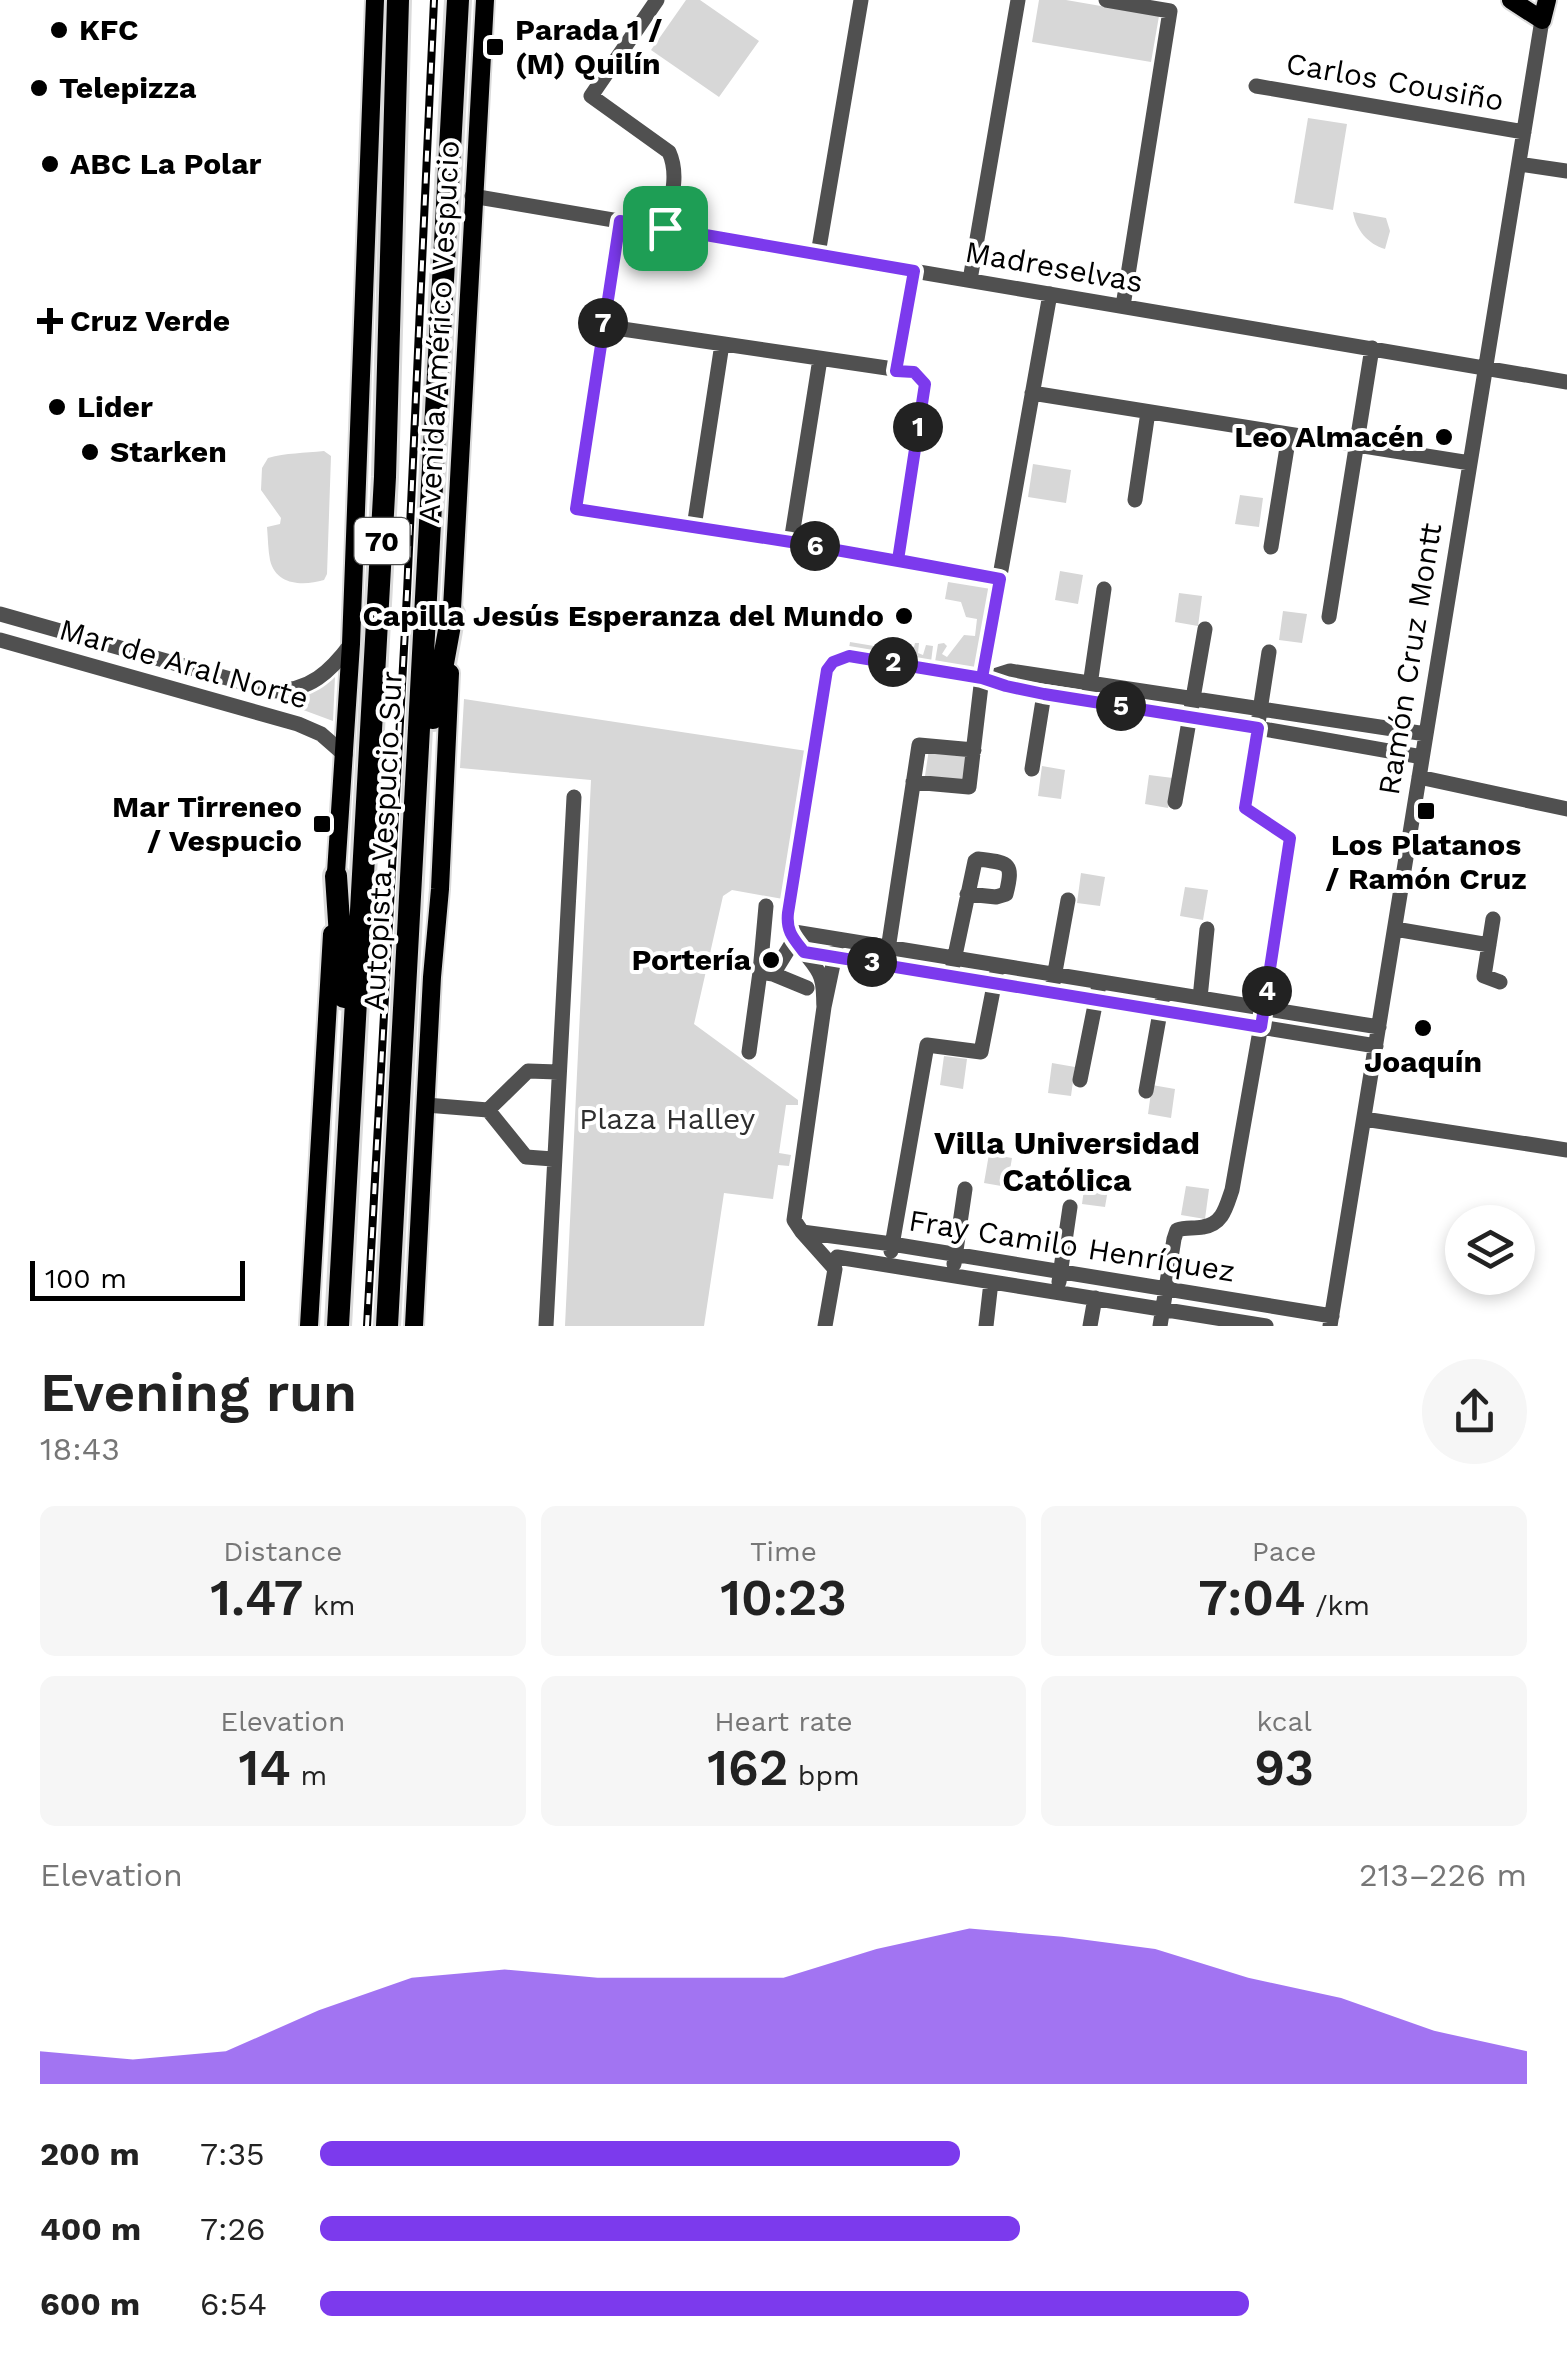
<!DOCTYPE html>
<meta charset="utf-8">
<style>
:root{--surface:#fff;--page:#f6f6f6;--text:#222;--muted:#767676;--accent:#7c3aed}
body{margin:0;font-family:"Work Sans",sans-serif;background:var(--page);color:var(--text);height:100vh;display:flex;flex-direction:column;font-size:38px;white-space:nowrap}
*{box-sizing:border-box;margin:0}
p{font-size:32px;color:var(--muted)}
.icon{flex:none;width:55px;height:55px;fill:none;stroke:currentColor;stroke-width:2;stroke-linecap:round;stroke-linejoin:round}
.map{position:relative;height:1326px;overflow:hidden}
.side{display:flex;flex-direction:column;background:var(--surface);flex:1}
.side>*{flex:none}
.controls{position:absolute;left:1445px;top:1205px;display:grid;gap:20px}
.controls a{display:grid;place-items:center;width:90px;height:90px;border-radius:50%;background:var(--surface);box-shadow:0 5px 15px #0003;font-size:50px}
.scale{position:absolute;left:30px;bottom:25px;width:215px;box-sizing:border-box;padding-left:10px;border:5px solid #000;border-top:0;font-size:28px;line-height:35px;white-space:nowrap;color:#000;-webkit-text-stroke:8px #fff;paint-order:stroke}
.pin{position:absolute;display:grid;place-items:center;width:85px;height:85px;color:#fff;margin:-42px;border-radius:20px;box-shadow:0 5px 15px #0006}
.km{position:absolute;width:50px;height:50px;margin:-25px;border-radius:50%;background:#222;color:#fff;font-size:28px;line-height:50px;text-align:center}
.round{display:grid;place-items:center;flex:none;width:105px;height:105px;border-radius:52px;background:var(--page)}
.headline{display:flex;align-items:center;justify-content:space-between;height:170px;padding:0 40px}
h1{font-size:55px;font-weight:600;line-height:75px}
.figures{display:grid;grid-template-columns:repeat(3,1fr);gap:15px;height:170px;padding:10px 40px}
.figures div{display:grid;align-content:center;border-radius:15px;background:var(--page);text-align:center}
.figures b{font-size:50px;font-weight:600}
.figures small{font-size:28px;font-weight:400}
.figures p{font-size:28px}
.chart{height:280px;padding:20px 40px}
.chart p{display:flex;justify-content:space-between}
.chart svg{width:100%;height:180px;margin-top:10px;fill:var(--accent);opacity:.7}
ul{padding:0 40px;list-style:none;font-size:32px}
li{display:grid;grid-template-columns:160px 120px 1fr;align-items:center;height:75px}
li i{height:25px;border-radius:12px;background:var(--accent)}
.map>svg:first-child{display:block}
.green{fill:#d7d7d7}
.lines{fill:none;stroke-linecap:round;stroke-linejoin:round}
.major-casing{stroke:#dbdbdb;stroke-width:22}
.highway-casing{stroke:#dbdbdb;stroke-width:28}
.minor{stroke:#505050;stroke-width:15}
.major{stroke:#000;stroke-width:18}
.highway{stroke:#000;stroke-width:22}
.rail-casing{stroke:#000;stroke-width:8}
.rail{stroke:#fff;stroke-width:4;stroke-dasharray:11;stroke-linecap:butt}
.route-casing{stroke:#fff;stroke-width:20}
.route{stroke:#7c3aed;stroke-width:12}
.poi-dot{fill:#000;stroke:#fff;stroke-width:4}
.labels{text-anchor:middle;stroke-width:8;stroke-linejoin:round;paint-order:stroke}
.shield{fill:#fff;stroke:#4c4c4c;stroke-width:2.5}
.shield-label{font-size:28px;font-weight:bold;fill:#000}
.poi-label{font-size:30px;font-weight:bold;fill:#000;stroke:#fff;text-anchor:start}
.street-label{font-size:30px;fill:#000;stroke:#fff}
.park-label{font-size:30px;fill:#2e2e2e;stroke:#fff}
.neighbourhood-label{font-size:32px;font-weight:bold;fill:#000;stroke:#fff}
</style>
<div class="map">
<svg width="1567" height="1326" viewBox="0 0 1567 1326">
<rect width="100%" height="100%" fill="#fff"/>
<path class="green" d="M686 0H700L759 41 719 97 651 50Z
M1039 0H1066L1159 16 1151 62 1032 42Z
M1308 118 1347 124 1333 210 1294 203Z
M1353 212 1386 218 1390 231 1385 249C1368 244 1356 230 1353 212Z
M324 451 331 456 327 574 324 580C304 586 276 586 270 560 268 550 268 538 267 527L280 524 281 518 261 490 262 468 268 458C286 453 304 453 324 451Z
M1033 464 1071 470 1066 503 1028 497Z
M1240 495 1263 498 1259 527 1235 524Z
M1060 571 1083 575 1078 604 1055 600Z
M948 582 991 589 978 669 935 662 938 644 944 643 947 646 942 654 947 657 964 635 975 636 977 619 966 617 961 602 945 599Z
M1179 593 1202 596 1198 626 1175 622Z
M1283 611 1307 614 1302 643 1279 640Z
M850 642 880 647 882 642 914 647 915 643H919L918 653 923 655 926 645 933 646 931 662 849 648Z
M335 677 333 721 279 701C302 699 319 693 335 677Z
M464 699 807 751 783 899 732 890 723 896 694 1024 798 1100V1105H786L779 1153 791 1155 789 1166 778 1165 773 1199 724 1193 704 1326H565L591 780 460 768Z
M929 749 967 755 963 782 925 776Z
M1042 766 1065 770 1061 799 1038 796Z
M1149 775 1173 778 1168 808 1145 804Z
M1081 873 1105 877 1100 906 1077 903Z
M1185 887 1208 890 1203 920 1180 916Z
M944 1056 967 1059 963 1089 940 1085Z
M1052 1063 1075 1067 1071 1096 1048 1093Z
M1152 1085 1175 1089 1171 1118 1148 1114Z
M989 1154 1012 1158 1007 1187 984 1183Z
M1086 1174 1110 1178 1105 1207 1082 1204Z
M1186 1186 1209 1189 1205 1219 1181 1215Z"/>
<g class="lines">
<defs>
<path id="major" d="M1511 0 1542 20 1547 0
M451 627 485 0
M335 888 351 644 375 0
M309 1326 332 934
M414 1326 432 977 440 889 450 673"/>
<path id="highway" d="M433 718 452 614
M336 876 344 997
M338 1326 385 477 398 0
M387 1326 458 0"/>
</defs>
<use href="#major" class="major-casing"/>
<use href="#highway" class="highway-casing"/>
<path class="minor" d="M657 0 591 96 669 152C680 176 670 203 665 228
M1106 0 1170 11 1123 306
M1256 86 1524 132
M1519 164 1567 171
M472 196 1567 382
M620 221 575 509 791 542 1001 579
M818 254 861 0
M970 280 1018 0
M602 326 914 372 925 384 898 560
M896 371 914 271
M1032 393 1470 463
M1135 500 1148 412
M694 527 722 344
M791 542 820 359
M1271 547 1289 435
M0 614 273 691C310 691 330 672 351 644
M1329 617 1372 348
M0 640 298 724 321 734 345 755
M988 678 1010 671 1426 734
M1089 692 1104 589
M1032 769 1044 694
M1419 777 1567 809
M913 782 969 787 982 677 1050 294
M1175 802 1205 629
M1493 919 1484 976 1500 982
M1395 929 1489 945
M788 931 1379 1027
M804 952 1376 1046
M887 956 919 745 974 750
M953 965 975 861 978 859C1009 863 1014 862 1006 894L996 897 967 894
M760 972 766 906
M773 974 807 988
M1053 983 1068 900
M1200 998 1207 929
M824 1007C823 996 825 984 819 973 810 955 791 943 787 923L827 670 839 658 857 656 988 678C1032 699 1106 704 1155 711 1244 725 1333 741 1422 757
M749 1052 760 972 773 974 794 940
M1080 1080 1098 990
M1146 1091 1162 1001
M426 1105 488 1110 526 1157 553 1159
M488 1110 528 1071 558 1072
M1364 1119 1567 1150
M802 1232 892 1244 1332 1316
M891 1251 927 1045 981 1052 996 975
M837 1257 1266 1326
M954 1264 965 1189
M1059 1282 1070 1207
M546 1326 574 797
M825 1326 835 1269 802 1232 794 1220 824 1007 836 950
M986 1326 991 1282
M1090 1326 1095 1298
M1160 1326 1174 1239 1177 1230C1186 1227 1194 1229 1203 1227 1223 1224 1226 1207 1232 1190L1264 1008 1290 838 1245 808 1269 652
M1330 1326 1542 20"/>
<use href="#major" class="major"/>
<use href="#highway" class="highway"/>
<defs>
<path id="rail" d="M367 1326 407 593 434 0"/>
</defs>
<use href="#rail" class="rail-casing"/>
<use href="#rail" class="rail"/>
</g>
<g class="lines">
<defs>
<path id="route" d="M665 228 914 271 896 371 914 372 925 384 898 560 1000 579 982 678 849 656 833 662 827 670 788 913C786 931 793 938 804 952L1261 1027 1290 838 1245 808 1258 728 1044 694 1006 686 982 678 1000 579 791 542 576 509 620 221 665 228"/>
</defs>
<use href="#route" class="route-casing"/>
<use href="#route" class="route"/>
</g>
<g class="poi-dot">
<circle cx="59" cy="30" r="10"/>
<rect x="485" y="37" width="20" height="20" rx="5"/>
<circle cx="39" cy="88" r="10"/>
<circle cx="50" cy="164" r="10"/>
<path d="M45 306h10v10h10v10h-10v10h-10v-10h-10v-10h10z"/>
<circle cx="57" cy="407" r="10"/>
<circle cx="1444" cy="437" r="10"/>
<circle cx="90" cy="452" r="10"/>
<circle cx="904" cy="616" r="10"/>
<rect x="1416" y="801" width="20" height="20" rx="5"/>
<rect x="312" y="814" width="20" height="20" rx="5"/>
<circle cx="771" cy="960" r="10"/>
<circle cx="1423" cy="1028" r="10"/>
</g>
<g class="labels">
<rect class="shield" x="354.5" y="518" width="55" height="46" rx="8"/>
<g class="shield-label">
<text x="382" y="551">70</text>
</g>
<g class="poi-label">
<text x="79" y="40">KFC</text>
<text x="515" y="40">Parada 1 /<tspan x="515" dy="34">(M) Quilín</tspan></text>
<text x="59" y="98">Telepizza</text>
<text x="70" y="174">ABC La Polar</text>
<text x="70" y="331">Cruz Verde</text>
<text x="77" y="417">Lider</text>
<text x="1424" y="447" text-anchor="end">Leo Almacén</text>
<text x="110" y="462">Starken</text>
<text x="884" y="626" text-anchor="end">Capilla Jesús Esperanza del Mundo</text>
<text x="302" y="817" text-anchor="end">Mar Tirreneo<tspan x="302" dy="34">/ Vespucio</tspan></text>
<text x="1426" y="855" text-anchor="middle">Los Platanos<tspan x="1426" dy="34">/ Ramón Cruz</tspan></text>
<text x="751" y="970" text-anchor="end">Portería</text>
<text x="1423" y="1072" text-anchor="middle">Joaquín</text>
</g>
<g class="street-label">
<text transform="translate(1395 82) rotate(10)" y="10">Carlos Cousiño</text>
<text transform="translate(1054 267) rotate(10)" y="10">Madreselvas</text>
<text transform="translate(439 332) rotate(-87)" y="10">Avenida Américo Vespucio</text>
<text transform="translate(1410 659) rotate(-81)" y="10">Ramón Cruz Montt</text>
<text transform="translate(184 664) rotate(16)" y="10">Mar de Aral Norte</text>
<text transform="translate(383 841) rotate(-87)" y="10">Autopista Vespucio Sur</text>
<text transform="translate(1072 1246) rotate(9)" y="10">Fray Camilo Henríquez</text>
</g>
<g class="park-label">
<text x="667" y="1129">Plaza Halley</text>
</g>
<g class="neighbourhood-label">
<text x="1067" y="1154">Villa Universidad<tspan x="1067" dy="37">Católica</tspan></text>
</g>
</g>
</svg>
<div class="controls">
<a><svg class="icon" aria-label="layers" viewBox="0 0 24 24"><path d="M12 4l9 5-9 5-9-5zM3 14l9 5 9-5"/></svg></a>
</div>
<div class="scale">100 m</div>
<div class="pin" style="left:665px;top:228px;background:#1e9e55"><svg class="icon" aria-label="arrive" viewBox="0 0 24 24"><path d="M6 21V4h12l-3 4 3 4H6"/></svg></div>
<b class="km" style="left:918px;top:427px">1</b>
<b class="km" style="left:893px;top:662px">2</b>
<b class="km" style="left:872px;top:962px">3</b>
<b class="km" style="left:1267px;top:991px">4</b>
<b class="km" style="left:1121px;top:706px">5</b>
<b class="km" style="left:815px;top:546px">6</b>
<b class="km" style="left:603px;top:323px">7</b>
</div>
<section class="side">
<div class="headline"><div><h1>Evening run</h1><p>18:43</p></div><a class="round"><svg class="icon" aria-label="share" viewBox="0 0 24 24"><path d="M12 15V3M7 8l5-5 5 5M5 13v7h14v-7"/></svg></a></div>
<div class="figures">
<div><p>Distance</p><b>1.47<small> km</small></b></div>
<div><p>Time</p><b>10:23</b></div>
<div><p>Pace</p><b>7:04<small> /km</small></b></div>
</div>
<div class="figures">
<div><p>Elevation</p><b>14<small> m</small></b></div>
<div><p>Heart rate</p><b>162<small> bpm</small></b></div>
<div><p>kcal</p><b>93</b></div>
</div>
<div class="chart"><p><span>Elevation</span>213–226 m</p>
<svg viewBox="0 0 160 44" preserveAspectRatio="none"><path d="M0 44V36L10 38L20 36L30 26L40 18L50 16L60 18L70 18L80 18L90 11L100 6L110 8L120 11L130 18L140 23L150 31L160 36V44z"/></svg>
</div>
<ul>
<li><b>200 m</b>7:35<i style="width:53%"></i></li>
<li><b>400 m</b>7:26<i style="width:58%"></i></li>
<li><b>600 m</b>6:54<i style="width:77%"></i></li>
</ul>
</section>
